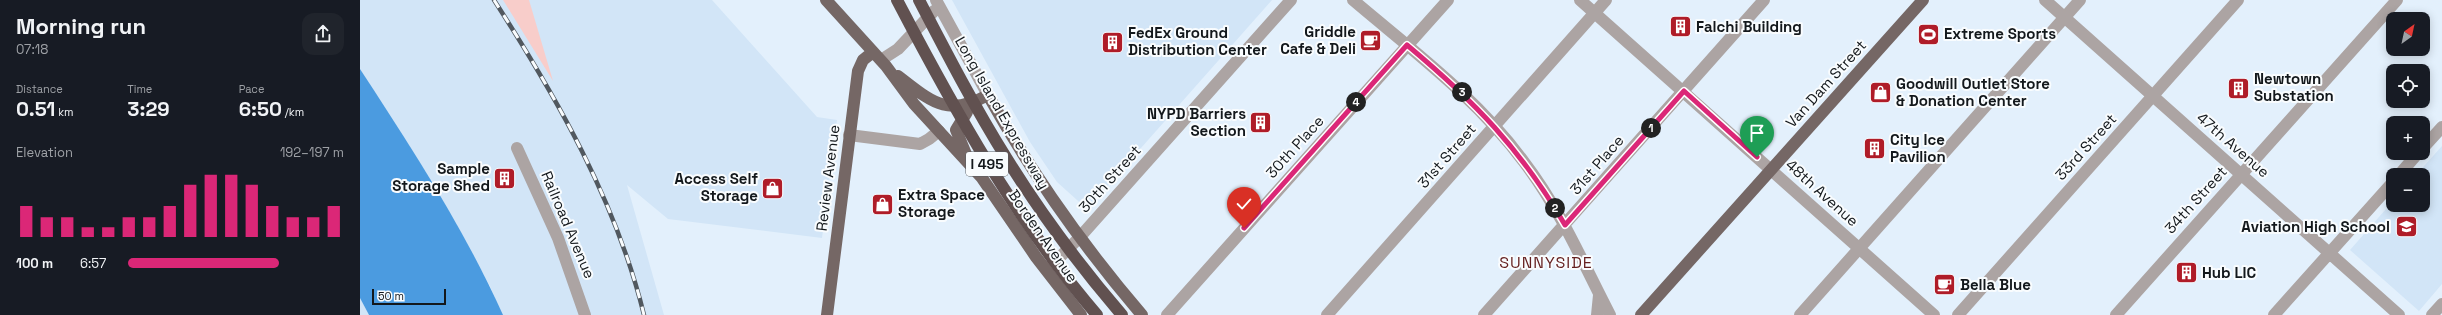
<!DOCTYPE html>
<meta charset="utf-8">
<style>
:root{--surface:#171b24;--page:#20242c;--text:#f1f3f6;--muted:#9ea1a6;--accent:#db2777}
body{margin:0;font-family:"Space Grotesk",sans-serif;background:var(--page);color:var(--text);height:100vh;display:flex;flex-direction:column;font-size:15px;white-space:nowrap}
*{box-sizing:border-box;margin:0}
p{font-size:13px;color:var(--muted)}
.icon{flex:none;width:22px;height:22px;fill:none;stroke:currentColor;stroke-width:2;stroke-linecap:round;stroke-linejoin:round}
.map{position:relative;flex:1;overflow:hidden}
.panel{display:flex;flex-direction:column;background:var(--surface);width:360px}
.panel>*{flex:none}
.needle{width:26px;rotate:33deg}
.fabs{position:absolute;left:2026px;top:12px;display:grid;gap:8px}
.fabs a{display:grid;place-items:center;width:44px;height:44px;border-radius:8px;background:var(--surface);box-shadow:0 2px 10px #0003;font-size:20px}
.scale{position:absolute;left:12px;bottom:10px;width:74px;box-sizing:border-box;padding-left:4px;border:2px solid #13181c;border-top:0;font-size:11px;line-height:14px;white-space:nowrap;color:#13181c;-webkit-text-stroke:3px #f9fcfe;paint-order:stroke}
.pin{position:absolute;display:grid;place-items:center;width:34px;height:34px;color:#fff;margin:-41px -17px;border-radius:50% 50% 50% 0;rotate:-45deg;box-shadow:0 0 4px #0007}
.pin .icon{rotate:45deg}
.km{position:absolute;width:20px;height:20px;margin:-10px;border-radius:50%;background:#222;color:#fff;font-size:11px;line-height:20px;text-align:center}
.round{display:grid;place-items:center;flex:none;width:42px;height:42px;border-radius:12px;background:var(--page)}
.overview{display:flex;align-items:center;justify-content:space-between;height:68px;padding:0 16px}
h1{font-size:22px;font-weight:700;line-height:30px}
.metrics{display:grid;grid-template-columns:repeat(3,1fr);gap:6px;height:68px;padding:4px 16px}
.metrics div{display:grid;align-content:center}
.metrics b{font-size:20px;font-weight:700}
.metrics small{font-size:11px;font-weight:400}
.metrics p{font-size:11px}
.chart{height:112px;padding:8px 16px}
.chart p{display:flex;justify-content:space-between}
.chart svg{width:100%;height:72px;margin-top:4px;stroke:var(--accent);stroke-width:6}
ul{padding:0 16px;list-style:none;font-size:13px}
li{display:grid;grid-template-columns:64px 48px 1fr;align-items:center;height:30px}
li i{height:10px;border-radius:5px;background:var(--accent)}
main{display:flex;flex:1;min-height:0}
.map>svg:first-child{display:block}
.built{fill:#d2e5f7}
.green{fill:#f8cdca}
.water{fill:#4b9be0}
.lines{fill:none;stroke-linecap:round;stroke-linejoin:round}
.minor{stroke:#aca4a3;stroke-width:12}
.major{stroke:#756765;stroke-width:12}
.highway{stroke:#615150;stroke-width:12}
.rail-casing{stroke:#51585f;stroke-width:4.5}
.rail{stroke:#f9fcfe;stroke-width:3;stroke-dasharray:9;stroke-linecap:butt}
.route-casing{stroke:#fff;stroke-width:8}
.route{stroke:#db2777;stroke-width:5}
.labels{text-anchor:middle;stroke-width:4;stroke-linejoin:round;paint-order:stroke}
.shield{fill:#f9fcfe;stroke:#585c60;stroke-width:1}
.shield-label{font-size:14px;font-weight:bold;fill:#13181c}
.poi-label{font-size:15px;font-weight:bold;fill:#13181c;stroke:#f9fcfe;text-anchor:start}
.street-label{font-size:15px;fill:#13181c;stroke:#f9fcfe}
.neighbourhood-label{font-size:16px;letter-spacing:1px;fill:#641f1f;stroke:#f9fcfe}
</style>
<main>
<section class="panel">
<div class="overview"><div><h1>Morning run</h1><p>07:18</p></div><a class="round"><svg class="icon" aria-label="share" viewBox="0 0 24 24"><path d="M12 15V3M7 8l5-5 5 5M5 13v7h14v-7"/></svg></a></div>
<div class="metrics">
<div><p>Distance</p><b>0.51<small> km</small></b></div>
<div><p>Time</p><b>3:29</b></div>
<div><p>Pace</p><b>6:50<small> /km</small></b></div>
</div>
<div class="chart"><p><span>Elevation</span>192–197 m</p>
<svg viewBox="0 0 160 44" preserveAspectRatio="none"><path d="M5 44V25M15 44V32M25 44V32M35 44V38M45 44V38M55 44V32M65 44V32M75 44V25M85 44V12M95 44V6M105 44V6M115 44V12M125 44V25M135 44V32M145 44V32M155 44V25"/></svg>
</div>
<ul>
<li><b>100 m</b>6:57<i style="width:70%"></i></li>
</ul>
</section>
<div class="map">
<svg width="2082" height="315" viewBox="0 0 2082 315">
<rect width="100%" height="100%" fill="#e3f0fc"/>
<path class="built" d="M0 0H352L457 117 477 120 462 238 308 219 267 185 304 315H142L130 286 65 171 0 71Z
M592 0H912L727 209 697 182 670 142Z
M2082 146V284L2059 311 1990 250 2033 201V205H2063V175H2056Z
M0 298 9 315H0Z"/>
<path class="green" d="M143 0H169L193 81Z"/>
<path class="water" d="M0 69C51 147 105 230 143 315H9L0 298Z"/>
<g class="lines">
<path class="minor" d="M576 0 628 95
M993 0C1053 51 1117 98 1164 162 1200 209 1223 263 1250 315
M1220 0 1574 315
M1685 0 2039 315
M521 60 538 49 574 11
M489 135 560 144 569 139 579 131
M157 148 198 238 225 315
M2063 148 2082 127
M2039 175 2058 153
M688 269 719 238 931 0
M807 315 1088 0
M967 315 1246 0
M1124 315 1404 0
M1237 315 1239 295
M1440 315 1720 0
M1598 315 1878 0
M1756 315 2037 0
M1914 315 2033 182
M2072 315 2082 304"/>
<path class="major" d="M466 0 526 66 554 104 622 178 676 257 721 315
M538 76C571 101 586 118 628 95 672 174 723 246 782 315
M606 154 596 130 607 112
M467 315 498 71 503 60 513 52
M1281 315 1563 0"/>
<path class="highway" d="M537 0C595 111 655 219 737 315
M559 0C587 54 615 108 647 159 681 214 720 266 762 315"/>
<defs>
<path id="rail" d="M134 0C197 98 256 201 284 315"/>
</defs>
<use href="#rail" class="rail-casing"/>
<use href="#rail" class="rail"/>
</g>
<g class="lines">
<defs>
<path id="route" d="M884 228 1047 45C1115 102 1160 148 1205 225L1324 91 1397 157"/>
</defs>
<use href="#route" class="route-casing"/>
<use href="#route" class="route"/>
</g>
<defs>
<symbol id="building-square" viewBox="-11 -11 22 22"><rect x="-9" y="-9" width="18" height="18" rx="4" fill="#af1c28" stroke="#f9fcfe"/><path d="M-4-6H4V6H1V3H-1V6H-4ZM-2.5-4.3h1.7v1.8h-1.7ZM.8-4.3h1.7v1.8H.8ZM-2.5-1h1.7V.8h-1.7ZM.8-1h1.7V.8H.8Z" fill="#fff"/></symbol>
<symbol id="stadium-square" viewBox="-11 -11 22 22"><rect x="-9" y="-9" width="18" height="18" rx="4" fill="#af1c28" stroke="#f9fcfe"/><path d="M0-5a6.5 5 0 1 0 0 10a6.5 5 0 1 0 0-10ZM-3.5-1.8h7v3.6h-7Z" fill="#fff"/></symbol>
<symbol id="cafe-square" viewBox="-11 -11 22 22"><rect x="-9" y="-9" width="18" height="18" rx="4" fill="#af1c28" stroke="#f9fcfe"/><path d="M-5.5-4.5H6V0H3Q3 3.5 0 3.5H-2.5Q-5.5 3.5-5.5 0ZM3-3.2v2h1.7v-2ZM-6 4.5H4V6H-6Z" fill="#fff"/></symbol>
<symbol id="shop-square" viewBox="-11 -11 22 22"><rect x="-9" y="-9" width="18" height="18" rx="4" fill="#af1c28" stroke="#f9fcfe"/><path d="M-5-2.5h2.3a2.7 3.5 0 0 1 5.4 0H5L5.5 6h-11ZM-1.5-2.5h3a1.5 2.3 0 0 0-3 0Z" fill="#fff"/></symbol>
<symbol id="school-square" viewBox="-11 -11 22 22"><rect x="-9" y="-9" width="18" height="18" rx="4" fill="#af1c28" stroke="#f9fcfe"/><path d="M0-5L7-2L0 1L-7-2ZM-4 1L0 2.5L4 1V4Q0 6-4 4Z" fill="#fff"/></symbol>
</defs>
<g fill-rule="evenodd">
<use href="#building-square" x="1308" y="14" width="25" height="25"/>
<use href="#stadium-square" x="1556" y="22" width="25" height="25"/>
<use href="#cafe-square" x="998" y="28" width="25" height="25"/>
<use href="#building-square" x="740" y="30" width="25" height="25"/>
<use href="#building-square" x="1866" y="76" width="25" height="25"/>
<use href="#shop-square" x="1508" y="80" width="25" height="25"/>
<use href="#building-square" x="888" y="110" width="25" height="25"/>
<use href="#building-square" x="1502" y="136" width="25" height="25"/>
<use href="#building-square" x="132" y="166" width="25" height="25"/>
<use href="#shop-square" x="400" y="176" width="25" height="25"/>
<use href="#shop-square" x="510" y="192" width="25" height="25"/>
<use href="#school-square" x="2034" y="214" width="25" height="25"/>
<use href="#building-square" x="1814" y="260" width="25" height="25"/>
<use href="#cafe-square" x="1572" y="272" width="25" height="25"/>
</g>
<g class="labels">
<rect class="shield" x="606" y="152" width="42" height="24" rx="3"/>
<g class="shield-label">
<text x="627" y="169">I 495</text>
</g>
<g class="poi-label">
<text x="1336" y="32">Falchi Building</text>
<text x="996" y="37" text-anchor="end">Griddle<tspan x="996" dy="17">Cafe &amp; Deli</tspan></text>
<text x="768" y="38">FedEx Ground<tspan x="768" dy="17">Distribution Center</tspan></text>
<text x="1584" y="39">Extreme Sports</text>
<text x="1894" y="84">Newtown<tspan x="1894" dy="17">Substation</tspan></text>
<text x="1536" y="89">Goodwill Outlet Store<tspan x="1536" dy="17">&amp; Donation Center</tspan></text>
<text x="886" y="119" text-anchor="end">NYPD Barriers<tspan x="886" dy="17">Section</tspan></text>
<text x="1530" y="145">City Ice<tspan x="1530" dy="17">Pavilion</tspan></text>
<text x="130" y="174" text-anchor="end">Sample<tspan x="130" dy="17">Storage Shed</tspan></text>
<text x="398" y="184" text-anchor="end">Access Self<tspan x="398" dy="17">Storage</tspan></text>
<text x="538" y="200">Extra Space<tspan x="538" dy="17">Storage</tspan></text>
<text x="2030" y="232" text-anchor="end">Aviation High School</text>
<text x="1842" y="278">Hub LIC</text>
<text x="1600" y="290">Bella Blue</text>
</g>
<g class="street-label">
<text transform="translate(1466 84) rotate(-48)" y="5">Van Dam Street</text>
<text transform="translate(642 113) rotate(60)" y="5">Long Island Expressway</text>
<text transform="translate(1873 145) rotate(41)" y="5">47th Avenue</text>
<text transform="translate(935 147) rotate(-48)" y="5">30th Place</text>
<text transform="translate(1726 147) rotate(-48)" y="5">33rd Street</text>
<text transform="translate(1087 156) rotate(-49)" y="5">31st Street</text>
<text transform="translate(1237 165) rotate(-49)" y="5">31st Place</text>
<text transform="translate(468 178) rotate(-83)" y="5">Review Avenue</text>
<text transform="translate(750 179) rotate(-48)" y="5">30th Street</text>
<text transform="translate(1462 193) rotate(42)" y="5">48th Avenue</text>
<text transform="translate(1836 200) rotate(-48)" y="5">34th Street</text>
<text transform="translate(208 225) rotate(67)" y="5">Railroad Avenue</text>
<text transform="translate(683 236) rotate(55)" y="5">Borden Avenue</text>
</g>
<g class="neighbourhood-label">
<text x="1186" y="268">SUNNYSIDE</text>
</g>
</g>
</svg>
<div class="fabs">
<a><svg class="needle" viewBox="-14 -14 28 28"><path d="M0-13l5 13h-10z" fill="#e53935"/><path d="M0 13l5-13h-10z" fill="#9ea1a6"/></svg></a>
<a><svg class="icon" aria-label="locate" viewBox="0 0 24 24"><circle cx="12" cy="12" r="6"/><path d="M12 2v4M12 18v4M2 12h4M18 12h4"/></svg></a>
<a>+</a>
<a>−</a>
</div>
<div class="scale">50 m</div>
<div class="pin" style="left:1397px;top:157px;background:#1e9e55"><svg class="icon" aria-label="arrive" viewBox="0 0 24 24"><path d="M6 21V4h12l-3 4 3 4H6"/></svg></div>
<div class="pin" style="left:884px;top:228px;background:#d93025"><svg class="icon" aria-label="check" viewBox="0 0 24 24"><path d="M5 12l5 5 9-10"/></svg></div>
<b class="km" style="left:1291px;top:128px">1</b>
<b class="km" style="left:1195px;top:208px">2</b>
<b class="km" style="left:1102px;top:92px">3</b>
<b class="km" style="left:996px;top:102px">4</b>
</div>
</main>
